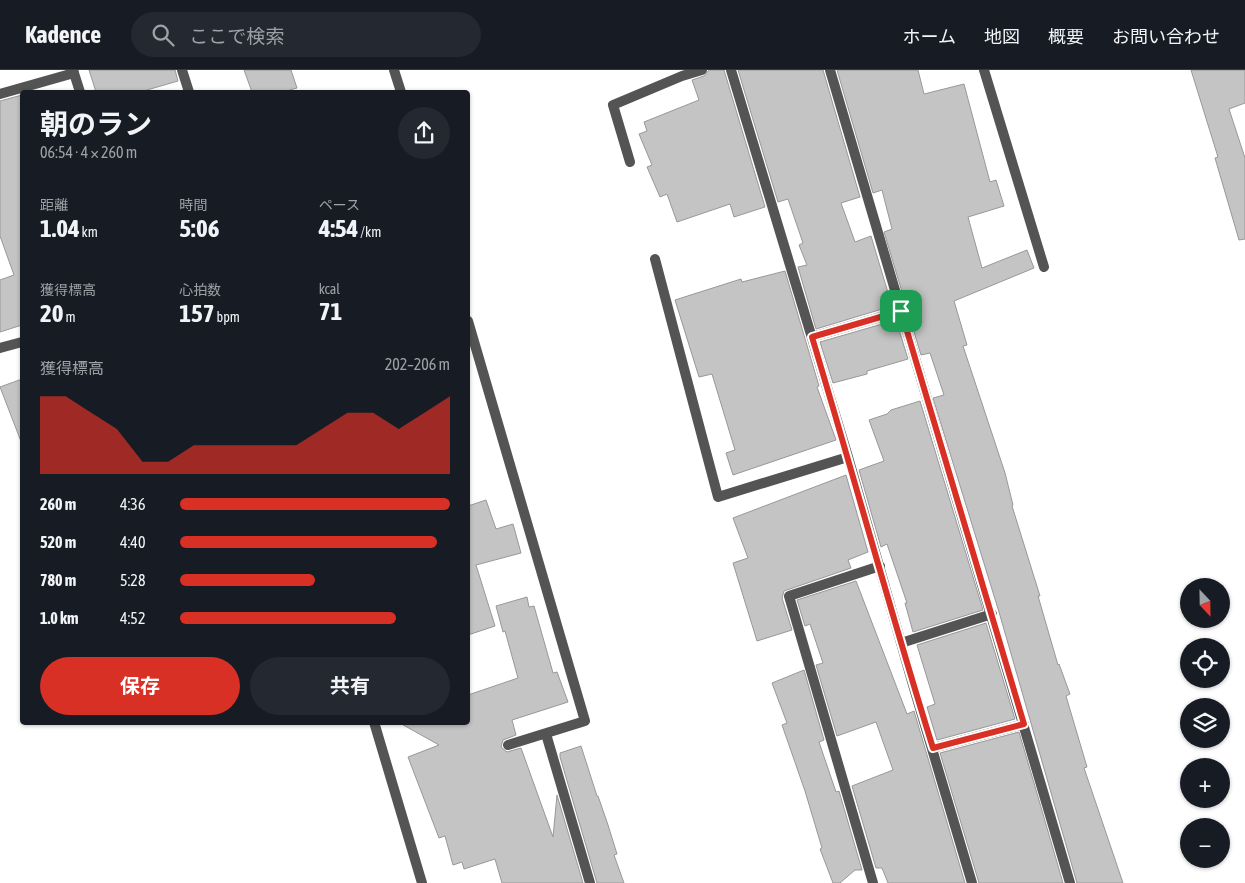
<!DOCTYPE html>
<html lang="ja">
<meta charset="utf-8">
<style>
:root{--surface:#171b24;--page:#242831;--text:#f1f3f6;--muted:#9ea1a6;--line:#363941;--accent:#d93025}
body{margin:0;font-family:"Asap Condensed","Noto Sans JP",sans-serif;background:var(--page);color:var(--text);height:100vh;display:flex;flex-direction:column;font-size:19px;white-space:nowrap}
*{box-sizing:border-box;margin:0}
p{font-size:16px;color:var(--muted)}
.icon{flex:none;width:28px;height:28px;fill:none;stroke:currentColor;stroke-width:2;stroke-linecap:round;stroke-linejoin:round}
.map{position:relative;flex:1;overflow:hidden}
.details{position:absolute;left:20px;top:20px;width:450px;height:635px;display:flex;flex-direction:column;background:var(--surface);border-radius:5px;box-shadow:0 1px 4px #0004}
.details>*{flex:none}
.needle{width:32px;rotate:158deg}
.buttons{position:absolute;left:1180px;top:508px;display:grid;gap:10px}
.buttons a{display:grid;place-items:center;width:50px;height:50px;border-radius:50%;background:var(--surface);box-shadow:0 1px 4px #0004;font-size:25px}
.pin{position:absolute;display:grid;place-items:center;width:42px;height:42px;color:#fff;margin:-21px;border-radius:10px;box-shadow:0 2px 8px #0006}
.round{display:grid;place-items:center;flex:none;width:52px;height:52px;border-radius:26px;background:var(--page)}
.headline{display:flex;align-items:center;justify-content:space-between;height:85px;padding:0 20px}
h1{font-size:28px;font-weight:700;line-height:38px}
.stats{display:grid;grid-template-columns:repeat(3,1fr);gap:8px;height:85px;padding:5px 20px}
.stats div{display:grid;align-content:center}
.stats b{font-size:25px;font-weight:700}
.stats small{font-size:14px;font-weight:400}
.stats p{font-size:14px}
.chart{height:140px;padding:10px 20px}
.chart p{display:flex;justify-content:space-between}
.chart svg{width:100%;height:90px;margin-top:5px;fill:var(--accent);opacity:.7}
.cta{display:flex;gap:10px;margin-top:auto;padding:10px 20px}
.cta a{flex:1;height:58px;border-radius:30px;background:var(--accent);color:#fff;font-size:20px;font-weight:700;line-height:58px;text-align:center}
.cta a+a{background:var(--page);color:var(--text)}
ul{padding:0 20px;list-style:none;font-size:16px}
li{display:grid;grid-template-columns:80px 60px 1fr;align-items:center;height:38px}
li i{height:12px;border-radius:6px;background:var(--accent)}
header{display:flex;align-items:center;gap:30px;box-sizing:border-box;height:70px;padding:0 25px;background:var(--surface);border-bottom:1px solid var(--line)}
header strong{font-size:24px}
nav{display:flex;gap:28px;margin-inline-start:auto;font-size:18px}
.search{width:350px;height:45px;background:var(--page);display:flex;align-items:center;gap:12px;box-sizing:border-box;padding:0 18px;border-radius:28px;color:var(--muted);font-size:19px}
.map>svg:first-child{display:block}
.building{fill:#c4c4c4;stroke:#989898}
.lines{fill:none;stroke-linecap:round;stroke-linejoin:round}
.service{stroke:#545454;stroke-width:10}
.minor{stroke:#545454;stroke-width:10}
.route-casing{stroke:#fff;stroke-width:10}
.route{stroke:#d93025;stroke-width:6}
</style>
<header>
<strong>Kadence</strong>
<div class="search"><svg class="icon" aria-label="search" viewBox="0 0 24 24"><circle cx="10" cy="10" r="6"/><path d="M15 15l6 6"/></svg>ここで検索</div>
<nav><a>ホーム</a><a>地図</a><a>概要</a><a>お問い合わせ</a></nav>
</header>
<div class="map">
<svg width="1245" height="813" viewBox="0 0 1245 813">
<rect width="100%" height="100%" fill="#fff"/>
<path class="building" d="M89 0H175L178 11 140 22H96Z
M244 0H291L297 18 283 22H252Z
M709 0H724L765 137 734 147 730 134 677 152 667 124 660 127 647 97 652 95 639 64 647 61 644 52 699 30 692 10 704 6Z
M738 0H823L860 127 841 133 855 172 871 166 892 236 816 259 798 197 807 195 799 175 803 173 788 129 778 132Z
M837 0H918L924 24 964 14 990 112 996 110 1004 136 968 147 982 198 1027 180 1034 198 954 231 967 275 963 276 1005 403 1013 435 1012 436 1040 526H1038L1058 595 1059 594 1070 624 1066 626 1087 697 1084 698 1123 813H1077L999 542 933 328 944 325 930 283 921 285 884 162 892 159 882 120 873 123Z
M1191 0H1245V33L1229 39 1245 88V169L1239 170 1215 88 1218 87Z
M22 25V255L0 262V210L14 205 0 166V31Z
M785 201 819 316 817 317 836 370 733 405 726 383 735 380 712 304 699 307 675 230 741 209 742 212Z
M896 250 908 289 867 301V304L833 313 820 272Z
M22 309V374L0 317Z
M920 331 983 540 913 562 905 533H907L887 474 881 477 859 400 884 391 869 350 887 344 891 340Z
M846 405 868 482 848 490 851 498 784 521 782 528 792 560 757 571 733 493 748 488 733 448Z
M486 430 496 459 513 454 521 483 476 495 495 556 468 565V436Z
M856 511 907 644 914 641 965 813H888L882 798H876L852 716 893 700 876 652 837 666 816 595 823 593 810 554 805 556 797 530Z
M527 527 529 537 534 536 553 603 557 602 568 632 512 650 516 665 503 670 501 677 507 682 521 678 553 767 557 725 583 813H502L495 789 464 799 462 792 453 795 445 766 439 768 408 687 439 675 398 652H468V625L518 608 505 561 503 562 496 536Z
M986 553 1015 649 937 670 927 637 935 634 917 575Z
M804 600 824 670 819 672 836 722 839 721 862 800H855L840 813H833L820 779 822 778 805 721 782 655 787 653 772 613Z
M1019 662 1034 713 1063 813H979L940 683Z
M581 676 597 726H598L608 755 617 784 614 785 624 813H597L560 687V683Z"/>
<g class="lines">
<path class="service" d="M73 0 80 22
M731 0 848 387 913 615 972 813
M630 92 613 35 682 6 702 0
M655 189 718 427 848 387
M812 267 901 241
M901 573 992 544
M546 664 590 813
M933 678 1024 654
M873 813 789 526 880 496"/>
<path class="minor" d="M182 0 189 22
M394 0 401 22
M830 0C908 272 992 542 1070 813
M984 0 1044 197
M0 24 74 3
M468 251 585 651 508 675
M0 278 22 272
M374 652 422 813"/>
</g>
<g class="lines">
<defs>
<path id="route" d="M901 241 1024 654 933 678C890 541 853 403 812 267Z"/>
</defs>
<use href="#route" class="route-casing"/>
<use href="#route" class="route"/>
</g>
</svg>
<div class="buttons">
<a><svg class="needle" viewBox="-14 -14 28 28"><path d="M0-13l5 13h-10z" fill="#e53935"/><path d="M0 13l5-13h-10z" fill="#9ea1a6"/></svg></a>
<a><svg class="icon" aria-label="locate" viewBox="0 0 24 24"><circle cx="12" cy="12" r="6"/><path d="M12 2v4M12 18v4M2 12h4M18 12h4"/></svg></a>
<a><svg class="icon" aria-label="layers" viewBox="0 0 24 24"><path d="M12 4l9 5-9 5-9-5zM3 14l9 5 9-5"/></svg></a>
<a>+</a>
<a>−</a>
</div>
<div class="pin" style="left:901px;top:241px;background:#1e9e55"><svg class="icon" aria-label="arrive" viewBox="0 0 24 24"><path d="M6 21V4h12l-3 4 3 4H6"/></svg></div>
<section class="details">
<div class="headline"><div><h1>朝のラン</h1><p>06:54 · 4 × 260 m</p></div><a class="round"><svg class="icon" aria-label="share" viewBox="0 0 24 24"><path d="M12 15V3M7 8l5-5 5 5M5 13v7h14v-7"/></svg></a></div>
<div class="stats">
<div><p>距離</p><b>1.04<small> km</small></b></div>
<div><p>時間</p><b>5:06</b></div>
<div><p>ペース</p><b>4:54<small> /km</small></b></div>
</div>
<div class="stats">
<div><p>獲得標高</p><b>20<small> m</small></b></div>
<div><p>心拍数</p><b>157<small> bpm</small></b></div>
<div><p>kcal</p><b>71</b></div>
</div>
<div class="chart"><p><span>獲得標高</span>202–206 m</p>
<svg viewBox="0 0 160 44" preserveAspectRatio="none"><path d="M0 44V6L10 6L20 14L30 22L40 38L50 38L60 30L70 30L80 30L90 30L100 30L110 22L120 14L130 14L140 22L150 14L160 6V44z"/></svg>
</div>
<ul>
<li><b>260 m</b>4:36<i style="width:100%"></i></li>
<li><b>520 m</b>4:40<i style="width:95%"></i></li>
<li><b>780 m</b>5:28<i style="width:50%"></i></li>
<li><b>1.0 km</b>4:52<i style="width:80%"></i></li>
</ul>
<div class="cta"><a>保存</a><a>共有</a></div>
</section>
</div>
